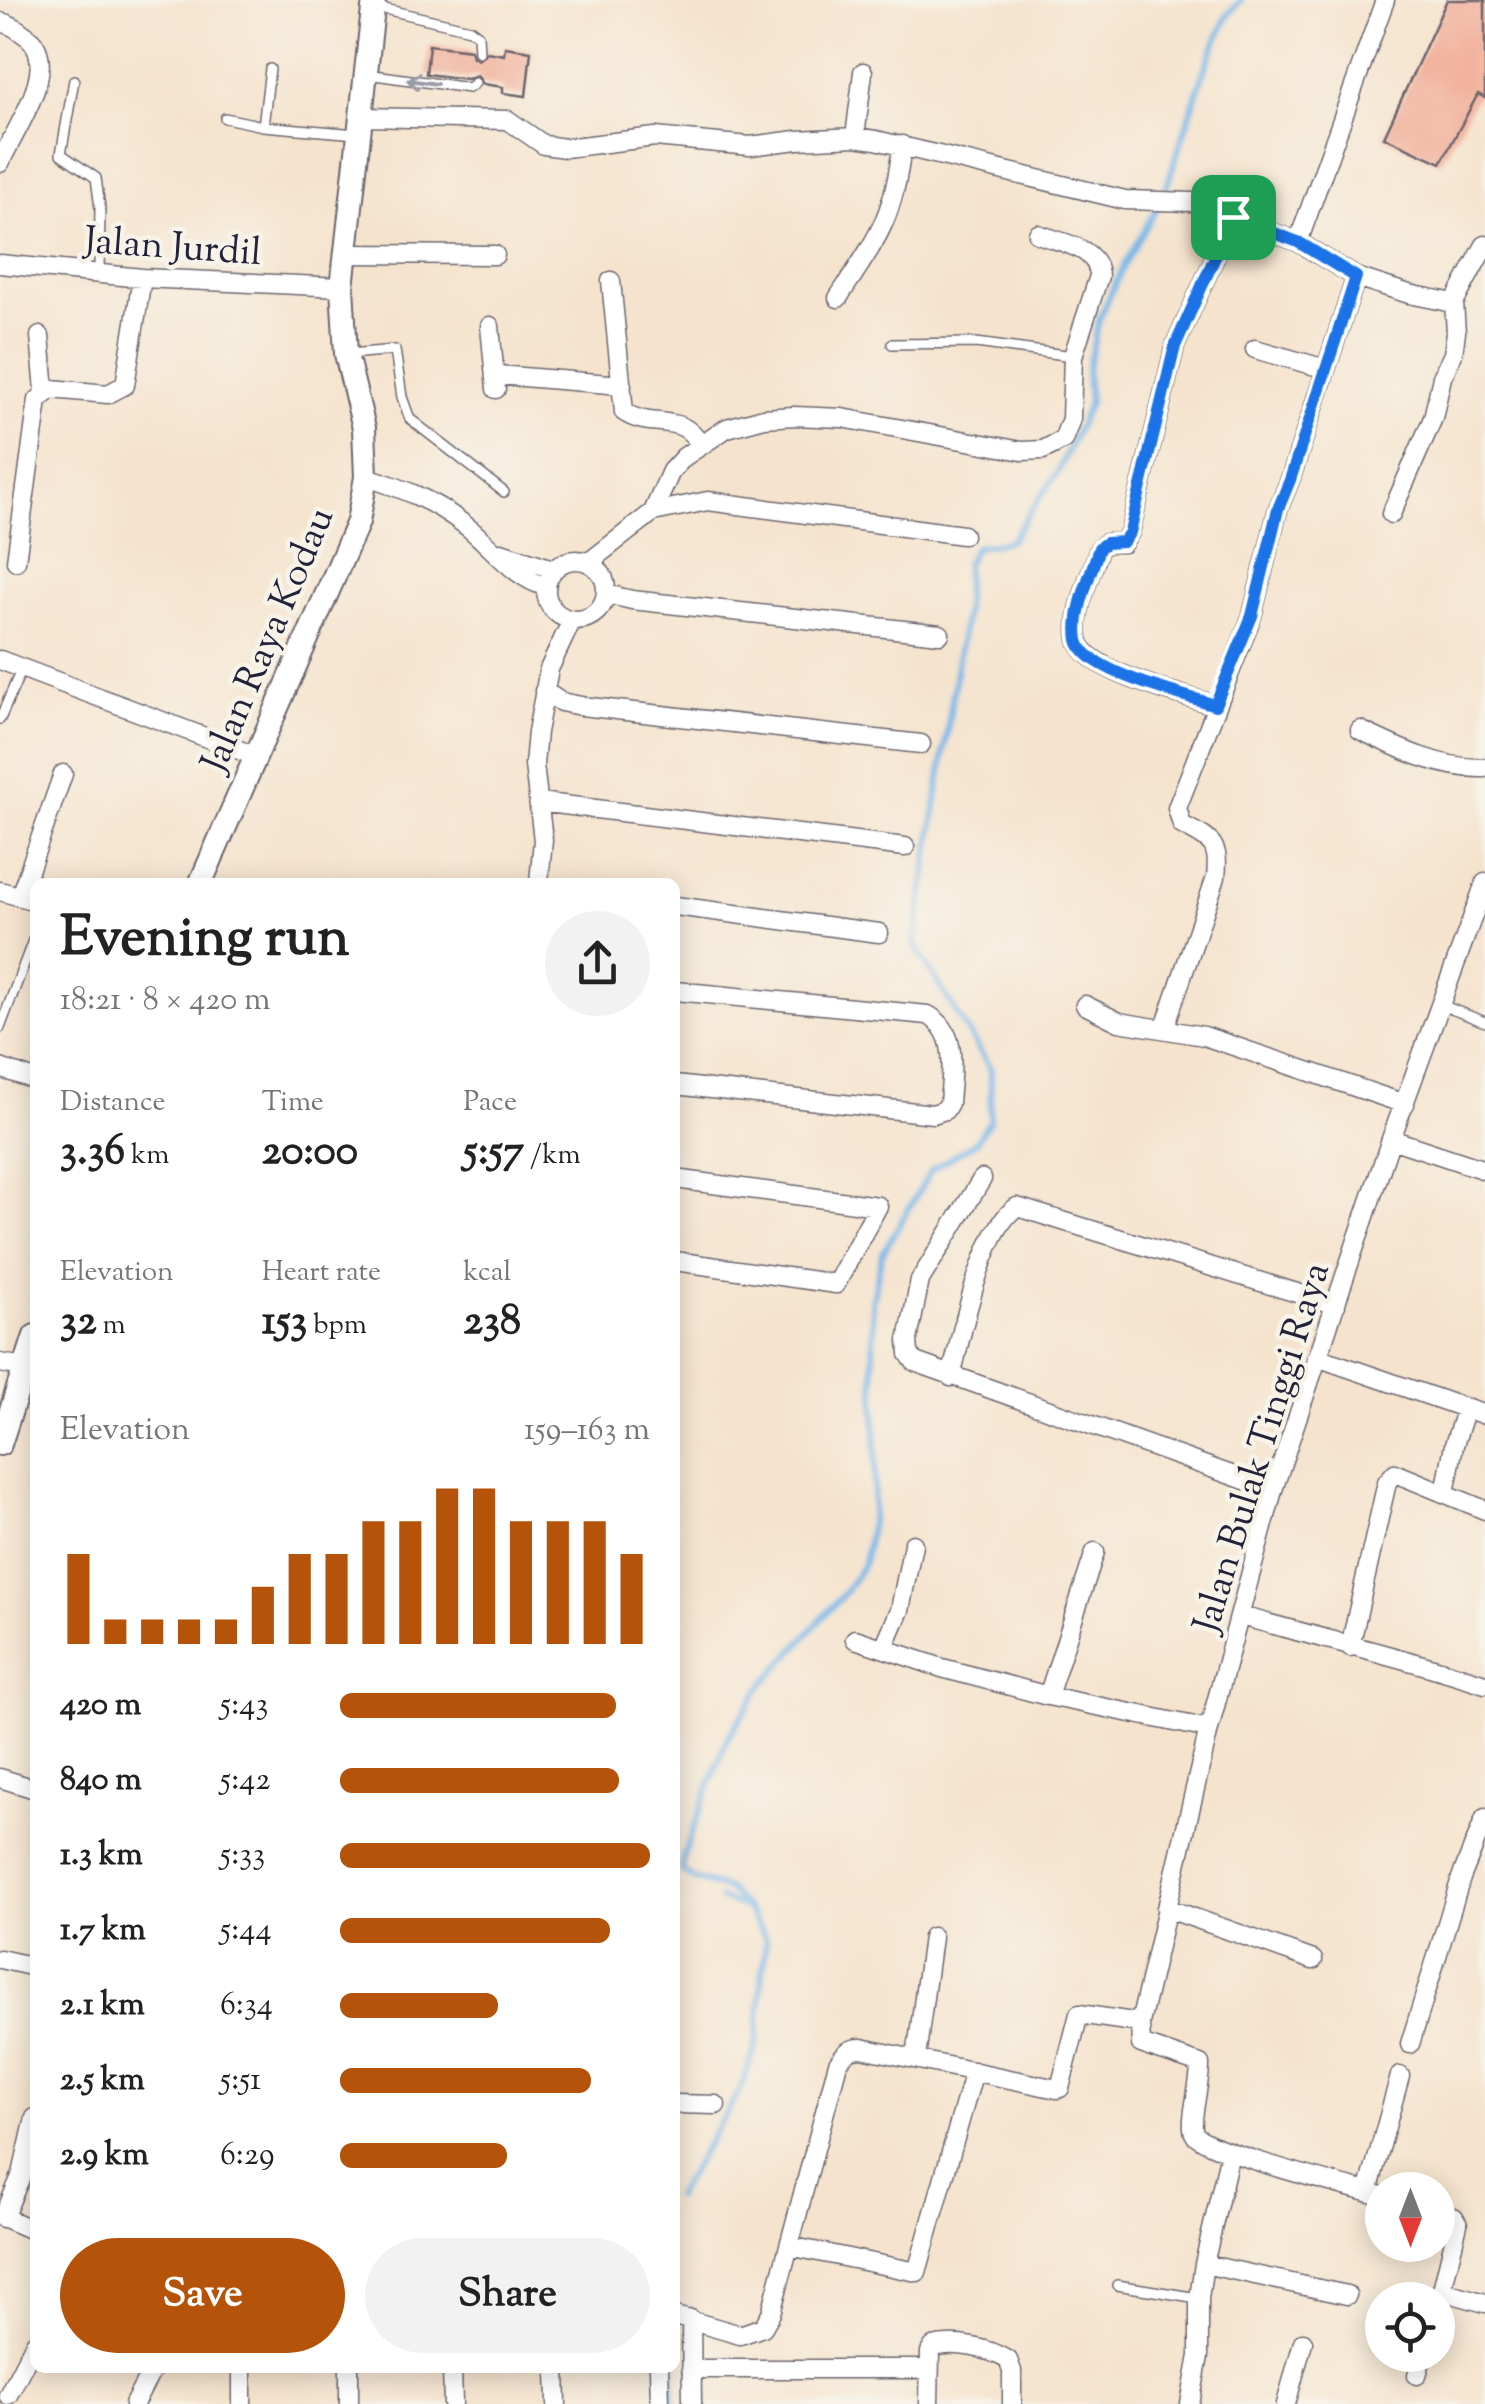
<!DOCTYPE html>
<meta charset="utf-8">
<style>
:root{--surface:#fff;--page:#f2f2f2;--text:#222;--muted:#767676;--accent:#b45309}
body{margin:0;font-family:"Sorts Mill Goudy",serif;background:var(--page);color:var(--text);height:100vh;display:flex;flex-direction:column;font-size:38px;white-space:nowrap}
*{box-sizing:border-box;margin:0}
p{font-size:32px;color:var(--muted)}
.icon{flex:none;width:55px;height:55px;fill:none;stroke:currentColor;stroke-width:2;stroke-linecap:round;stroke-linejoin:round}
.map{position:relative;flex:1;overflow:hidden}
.panel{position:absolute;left:30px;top:878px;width:650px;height:1495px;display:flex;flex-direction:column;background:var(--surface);border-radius:15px;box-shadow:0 5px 25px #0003}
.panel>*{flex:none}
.needle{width:65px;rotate:180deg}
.tools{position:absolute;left:1365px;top:2172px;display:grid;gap:20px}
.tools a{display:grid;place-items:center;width:90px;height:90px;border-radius:50%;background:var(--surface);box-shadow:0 5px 25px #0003;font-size:50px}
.pin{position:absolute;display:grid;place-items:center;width:85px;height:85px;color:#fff;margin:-42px;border-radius:20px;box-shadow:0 5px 15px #0006}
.round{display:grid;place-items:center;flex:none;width:105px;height:105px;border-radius:52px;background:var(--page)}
.headline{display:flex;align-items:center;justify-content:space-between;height:170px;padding:0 30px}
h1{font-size:55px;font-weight:800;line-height:75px}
.metrics{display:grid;grid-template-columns:repeat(3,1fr);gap:15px;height:170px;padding:10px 30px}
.metrics div{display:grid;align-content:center}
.metrics b{font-size:42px;font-weight:800}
.metrics small{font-size:28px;font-weight:400}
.metrics p{font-size:28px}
.chart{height:280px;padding:20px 30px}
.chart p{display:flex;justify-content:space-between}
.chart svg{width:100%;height:180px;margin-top:10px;stroke:var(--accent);stroke-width:6}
.primary-button{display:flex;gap:20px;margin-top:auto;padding:20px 30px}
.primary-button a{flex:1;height:115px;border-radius:60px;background:var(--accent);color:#fff;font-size:40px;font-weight:800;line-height:115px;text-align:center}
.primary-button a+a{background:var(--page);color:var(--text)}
ul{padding:0 30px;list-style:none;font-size:32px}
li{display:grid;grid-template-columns:160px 120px 1fr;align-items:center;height:75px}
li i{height:25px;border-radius:12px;background:var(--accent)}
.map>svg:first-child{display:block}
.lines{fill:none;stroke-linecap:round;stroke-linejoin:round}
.stream{stroke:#73b5e8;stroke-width:6}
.building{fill:#f1a993}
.service-casing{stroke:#6c666e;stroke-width:12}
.minor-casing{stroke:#6c666e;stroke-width:21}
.tertiary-casing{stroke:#6c666e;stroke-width:26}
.service{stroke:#fff;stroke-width:9}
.minor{stroke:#fff;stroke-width:18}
.tertiary{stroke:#fff;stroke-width:22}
.oneway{stroke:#9c9ca7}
.route-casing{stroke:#fff;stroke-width:20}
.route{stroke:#1a73e8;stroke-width:12}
.labels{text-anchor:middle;stroke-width:9;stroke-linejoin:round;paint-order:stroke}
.street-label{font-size:38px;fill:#22223b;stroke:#f7f3e8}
</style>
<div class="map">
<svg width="1485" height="2404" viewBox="0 0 1485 2404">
<rect width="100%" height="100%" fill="#f7f3e8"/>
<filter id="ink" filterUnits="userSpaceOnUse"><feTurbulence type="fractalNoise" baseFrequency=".01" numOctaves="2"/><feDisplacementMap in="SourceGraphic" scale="20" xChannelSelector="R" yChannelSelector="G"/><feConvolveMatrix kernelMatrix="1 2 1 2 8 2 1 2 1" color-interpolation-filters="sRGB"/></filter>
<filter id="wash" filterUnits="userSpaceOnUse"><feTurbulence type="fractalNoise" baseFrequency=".0048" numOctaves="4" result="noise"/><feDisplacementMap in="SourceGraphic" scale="40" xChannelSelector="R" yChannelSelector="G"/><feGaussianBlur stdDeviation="2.25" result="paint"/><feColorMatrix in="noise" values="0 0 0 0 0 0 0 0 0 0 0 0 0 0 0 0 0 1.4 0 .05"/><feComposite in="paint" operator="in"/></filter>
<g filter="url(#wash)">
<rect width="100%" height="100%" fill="#f5e3cd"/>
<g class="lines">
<path class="stream" d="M746 1908 728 1889 693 1879 682 1871 683 1856 727 1739 761 1687 846 1591 864 1563 873 1508 876 1450 872 1302 882 1254 932 1169 976 1142 990 1120 991 1070 915 945 965 612 966 564 975 547 1010 541 1058 472 1089 403 1087 370 1100 317 1123 267 1164 195 1204 71 1227 16 1241 0
M675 2197 738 2094 756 2048 766 1938 746 1908 720 1899
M673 2368V2404"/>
</g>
<g id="blocks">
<path class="building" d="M1447 0H1485V98L1478 94 1441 163 1384 137Z
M429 45 471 50 473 57 478 60 487 52 504 55 505 47 531 51 526 96 503 93V87L483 84 477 75 467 79 426 74Z"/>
</g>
</g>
<g filter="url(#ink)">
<use href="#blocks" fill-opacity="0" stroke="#6c666e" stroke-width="2.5"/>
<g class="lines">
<defs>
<path id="service" d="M376 7 470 29 478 35 479 52
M367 74 469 88 475 83
M74 80 61 154 96 178 100 208 99 274
M225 118 263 126 357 134
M263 126 270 69
M892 344 976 343 1073 356
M349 354 395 350 402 397 410 419 504 492
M0 719 22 668
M1441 1005 1485 1022
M0 1028 35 935
M1117 2285 1198 2298"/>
<path id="minor" d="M0 22C12 24 18 30 28 37 62 66 13 132 0 163
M362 117 508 120 544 145 565 148 655 137 750 146 797 140 855 137 876 140 1125 200 1192 202 1298 242 1356 277 1409 294 1454 303
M855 137 863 72
M1298 242 1385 0
M346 254 495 255
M0 264 142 278 342 287
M611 281 624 412C652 431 682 410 701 446
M838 298C877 238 894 219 902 145
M490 326 496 389
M40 336 45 391
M1255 349 1326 369
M497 375 622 385
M366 477C403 488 434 501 465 525 490 544 515 579 545 586
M653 512 671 471 684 457 727 428 764 418 794 416 842 418 1022 451 1043 450 1063 440 1071 419 1073 356 1099 276C1098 247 1062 243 1038 234
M1391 514 1433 418 1442 377 1453 354 1456 332 1454 303 1485 245
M501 552 553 569
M546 590a30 30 0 1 1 60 0a30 30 0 1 1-60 0Z
M16 561 38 400 51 389 108 394 125 385 142 278
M589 562 653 512 708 501 963 535
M606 594 632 600 940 634
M0 660 255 756
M544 691 561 702 581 706 921 744
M1215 705C1185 695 1084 672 1078 639 1073 611 1091 575 1099 549L1106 543H1123L1130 532 1175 346 1233 217
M1360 730C1397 748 1442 770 1485 768
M539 802 905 847
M539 882 543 840 534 765 537 732 549 669 572 620
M0 891 35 901
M20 896 63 774
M675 906 879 933
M675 991 928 1015C960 1032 951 1073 949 1103L945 1110 933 1114 675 1085
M1085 1005 1119 1022 1204 1036 1405 1104
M1165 1027 1216 877C1220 842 1211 840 1182 825L1177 808 1252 616 1278 509 1290 480 1356 277
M0 1068 35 1080
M1391 1139 1485 1170
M675 1179 878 1206 836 1284 675 1261
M982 1179 920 1280 908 1340 909 1354 915 1362 1273 1490
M1317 1357 1485 1415
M0 1363 24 1367
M951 1377C961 1337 982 1228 1017 1207L1336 1305
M1445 1493 1454 1445 1466 1408
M1241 1616C1322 1639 1405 1657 1485 1684
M855 1639 942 1668 1048 1696 1209 1729
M884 1647 900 1610 913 1544
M1350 1647 1387 1482 1395 1473 1485 1510
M1048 1696 1095 1552
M0 1778 35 1789
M1166 1908 1313 1960
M0 1959 35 1967
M1410 2044 1461 1878 1485 1818
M916 2058 932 1937
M675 2104 716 2105
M1368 2192 1400 2076
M1382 2196C1357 2189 1200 2150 1194 2133 1189 2120 1201 2082 1200 2064L1141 2044 1140 2023 1209 1729 1273 1490 1391 1139 1485 883
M1438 2212 1454 2217 1458 2224 1438 2306
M0 2216 35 2231
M3 2218 22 2174 35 2118
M789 2246 917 2272 974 2071
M1204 2264 1347 2295
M1442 2291 1485 2303
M675 2316 740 2335 763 2327 771 2313 838 2063C845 2053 849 2048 862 2048L1057 2089 1060 2088 1079 2014 1140 2023
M691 2319 692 2404
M349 2368V2404
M452 2368 453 2404
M556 2368 557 2404
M659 2368 660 2404
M691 2369H929
M1417 2375 1423 2355
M8 2395 35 2343
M134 2404 153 2368
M242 2404V2368
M929 2404 930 2352 933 2347C955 2341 989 2348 1008 2360L1012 2371V2404
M1190 2404 1199 2356V2298L1204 2264 1230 2153
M1286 2404 1303 2342"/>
<path id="tertiary" d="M201 882 358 522 366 477 364 428 346 354 342 287 374 0
M0 1444 35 1336"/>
</defs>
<use href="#service" class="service-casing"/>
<use href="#minor" class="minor-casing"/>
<use href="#tertiary" class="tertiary-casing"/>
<use href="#service" class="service"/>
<use href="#minor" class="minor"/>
<use href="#tertiary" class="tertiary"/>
</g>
<defs><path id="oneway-shaft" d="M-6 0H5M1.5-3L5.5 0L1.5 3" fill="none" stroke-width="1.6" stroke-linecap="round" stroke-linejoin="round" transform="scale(2.5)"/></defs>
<use class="oneway" href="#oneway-shaft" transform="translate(422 82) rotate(-172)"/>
</g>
<g class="lines" filter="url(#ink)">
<defs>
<path id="route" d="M1233 217 1298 242 1356 277 1290 480 1278 509 1252 616 1215 705C1186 695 1084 672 1078 640 1073 611 1091 575 1099 548L1106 543 1123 542 1130 532 1175 346Z"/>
</defs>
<use href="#route" class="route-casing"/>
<use href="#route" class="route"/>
</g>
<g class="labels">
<g class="street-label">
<text transform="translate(173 245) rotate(4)" y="13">Jalan Jurdil</text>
<text transform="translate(266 639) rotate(-67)" y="13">Jalan Raya Kodau</text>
<text transform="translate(1260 1447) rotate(-73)" y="13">Jalan Bulak Tinggi Raya</text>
</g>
</g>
</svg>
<div class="tools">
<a><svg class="needle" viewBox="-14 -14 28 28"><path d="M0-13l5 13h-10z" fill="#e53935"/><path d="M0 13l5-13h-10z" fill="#767676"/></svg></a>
<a><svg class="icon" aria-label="locate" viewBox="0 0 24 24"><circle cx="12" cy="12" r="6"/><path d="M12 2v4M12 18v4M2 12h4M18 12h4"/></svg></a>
</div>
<div class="pin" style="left:1233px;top:217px;background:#1e9e55"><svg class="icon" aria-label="arrive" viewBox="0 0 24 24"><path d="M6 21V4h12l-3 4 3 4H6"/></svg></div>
<section class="panel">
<div class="headline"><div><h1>Evening run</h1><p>18:21 · 8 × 420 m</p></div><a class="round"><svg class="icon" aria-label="share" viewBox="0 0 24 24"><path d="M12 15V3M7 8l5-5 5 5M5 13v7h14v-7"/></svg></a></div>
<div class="metrics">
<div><p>Distance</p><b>3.36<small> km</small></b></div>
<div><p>Time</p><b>20:00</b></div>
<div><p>Pace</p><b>5:57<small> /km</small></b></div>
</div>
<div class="metrics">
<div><p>Elevation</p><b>32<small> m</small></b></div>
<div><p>Heart rate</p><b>153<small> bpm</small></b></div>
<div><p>kcal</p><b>238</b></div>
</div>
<div class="chart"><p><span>Elevation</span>159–163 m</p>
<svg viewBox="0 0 160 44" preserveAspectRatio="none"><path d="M5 44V22M15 44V38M25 44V38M35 44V38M45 44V38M55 44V30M65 44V22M75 44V22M85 44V14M95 44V14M105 44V6M115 44V6M125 44V14M135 44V14M145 44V14M155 44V22"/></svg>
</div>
<ul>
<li><b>420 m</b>5:43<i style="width:89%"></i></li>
<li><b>840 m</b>5:42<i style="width:90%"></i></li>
<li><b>1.3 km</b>5:33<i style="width:100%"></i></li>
<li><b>1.7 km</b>5:44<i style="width:87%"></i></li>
<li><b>2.1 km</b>6:34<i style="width:51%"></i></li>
<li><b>2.5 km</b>5:51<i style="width:81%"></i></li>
<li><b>2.9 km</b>6:29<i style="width:54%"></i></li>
</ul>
<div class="primary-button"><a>Save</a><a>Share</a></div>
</section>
</div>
